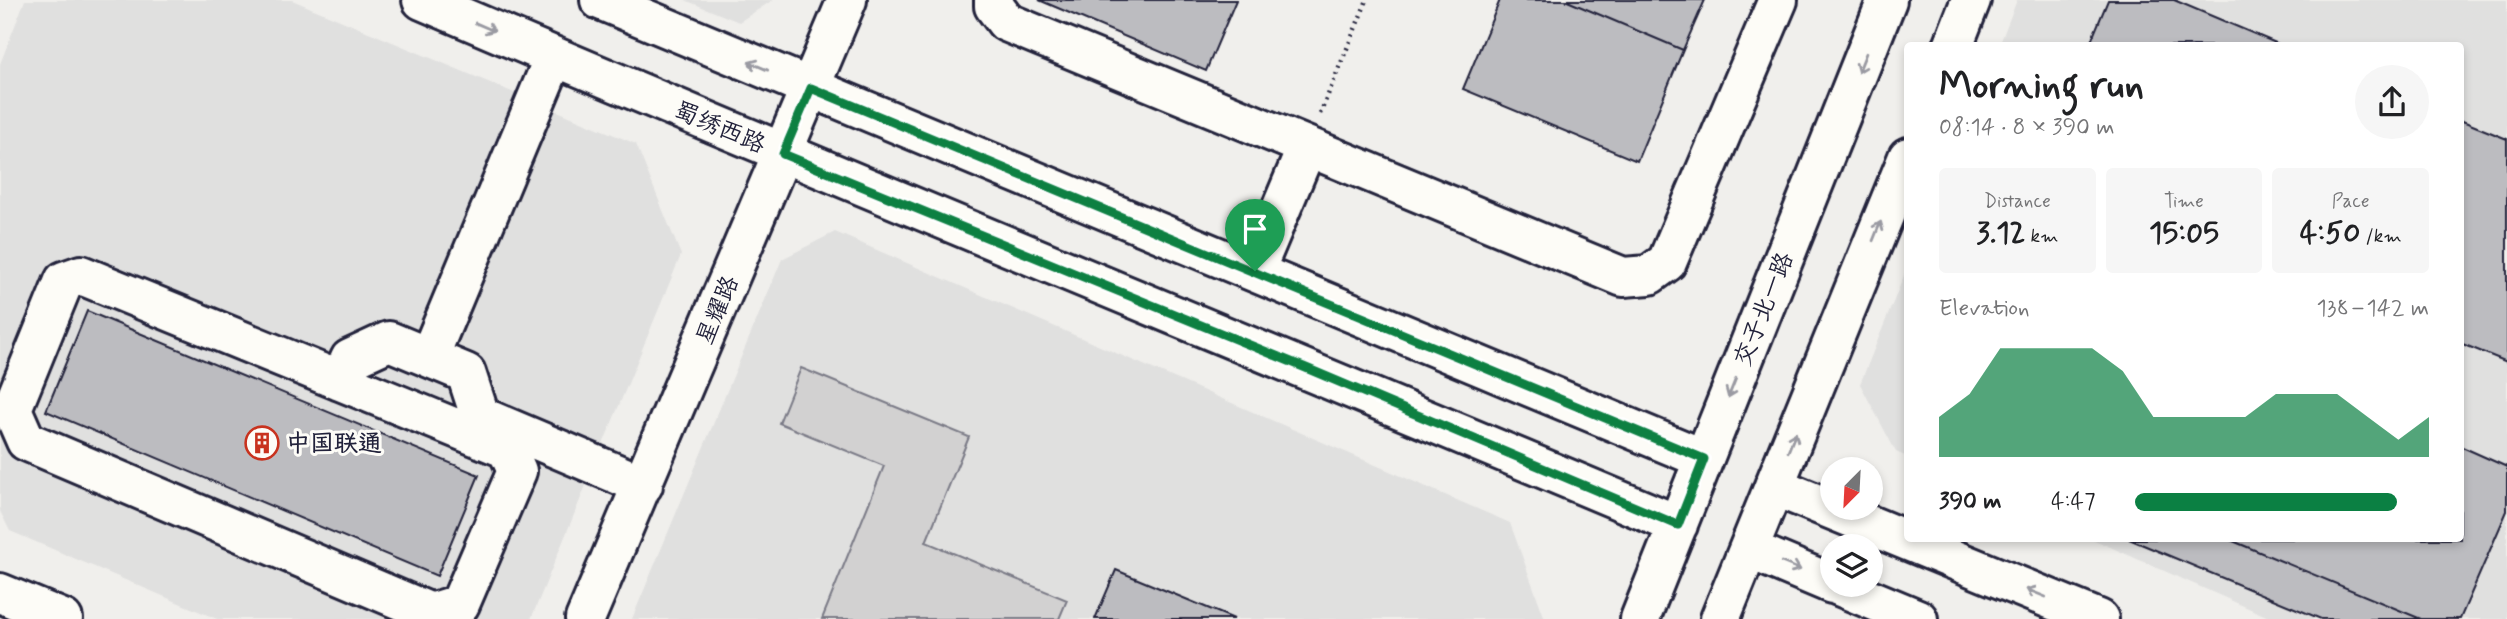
<!DOCTYPE html>
<meta charset="utf-8">
<style>
:root{--surface:#fff;--page:#f6f6f6;--text:#202124;--muted:#757577;--accent:#0b8043}
body{margin:0;font-family:Mynerve,"LXGW WenKai TC",sans-serif;background:var(--page);color:var(--text);height:100vh;display:flex;flex-direction:column;font-size:26px;white-space:nowrap}
*{box-sizing:border-box;margin:0}
p{font-size:23px;color:var(--muted)}
.icon{flex:none;width:38px;height:38px;fill:none;stroke:currentColor;stroke-width:2;stroke-linecap:round;stroke-linejoin:round}
.map{position:relative;flex:1;overflow:hidden}
.details{position:absolute;left:1904px;top:42px;width:560px;height:500px;display:flex;flex-direction:column;background:var(--surface);border-radius:7px;box-shadow:0 4px 10px #0003}
.details>*{flex:none}
.needle{width:46px;rotate:204deg}
.fabs{position:absolute;left:1820px;top:457px;display:grid;gap:14px}
.fabs a{display:grid;place-items:center;width:63px;height:63px;border-radius:50%;background:var(--surface);box-shadow:0 4px 10px #0003;font-size:35px}
.pin{position:absolute;display:grid;place-items:center;width:60px;height:60px;color:#fff;margin:-72px -30px;border-radius:50% 50% 50% 0;rotate:-45deg;box-shadow:0 0 7px #0007}
.pin .icon{rotate:45deg}
.round{display:grid;place-items:center;flex:none;width:74px;height:74px;border-radius:37px;background:var(--page)}
.head{display:flex;align-items:center;justify-content:space-between;height:119px;padding:0 35px}
h1{font-size:38px;font-weight:700;line-height:52px}
.stats{display:grid;grid-template-columns:repeat(3,1fr);gap:10px;height:119px;padding:7px 35px}
.stats div{display:grid;align-content:center;border-radius:7px;background:var(--page);text-align:center}
.stats b{font-size:30px;font-weight:700}
.stats small{font-size:19px;font-weight:400}
.stats p{font-size:19px}
.chart{height:196px;padding:14px 35px}
.chart p{display:flex;justify-content:space-between}
.chart svg{width:100%;height:126px;margin-top:7px;fill:var(--accent);opacity:.7}
ul{padding:0 35px;list-style:none;font-size:23px}
li{display:grid;grid-template-columns:112px 84px 1fr;align-items:center;height:52px}
li i{height:18px;border-radius:9px;background:var(--accent)}
.map>svg:first-child{display:block}
.built{fill:#e0e0df}
.green{fill:#d2d1d1;stroke:#7a7a86;stroke-width:2}
.building{fill:#bcbcc0;stroke:#22223b;stroke-width:2}
.lines{fill:none;stroke-linecap:round;stroke-linejoin:round}
.minor-casing{stroke:#22223b;stroke-width:44}
.path{stroke:#22223b;stroke-width:4.5;stroke-dasharray:2 5;stroke-linecap:butt}
.minor{stroke:#fdfcf7;stroke-width:38}
.oneway{stroke:#9a9aa2}
.route-casing{stroke:#fff;stroke-width:14}
.route{stroke:#0b8043;stroke-width:9}
.labels{text-anchor:middle;stroke-width:6;stroke-linejoin:round;paint-order:stroke}
.street-label{font-size:24px;fill:#22223b;stroke:#fdfcf7}
.poi-label{font-size:24px;font-weight:bold;fill:#22223b;stroke:#fdfcf7;text-anchor:start}
</style>
<div class="map">
<svg width="2507" height="619" viewBox="0 0 2507 619">
<rect width="100%" height="100%" fill="#f0efec"/>
<filter id="ink" filterUnits="userSpaceOnUse"><feTurbulence type="fractalNoise" baseFrequency=".0143" numOctaves="2"/><feDisplacementMap in="SourceGraphic" scale="14" xChannelSelector="R" yChannelSelector="G"/><feConvolveMatrix kernelMatrix="1 2 1 2 8 2 1 2 1" color-interpolation-filters="sRGB"/></filter>
<g filter="url(#ink)">
<path class="built" d="M25 0H292L636 144 681 255 531 619H217L10 531 0 511V64Z
M685 0H773L739 22Z
M2017 0H2507V619H2273L2092 539H2460V46H1999Z
M835 232 1510 523 1545 619H632L782 259Z
M1907 268V457L1896 452 1860 384Z"/>
<path class="green" d="M801 368 969 437 926 542 1067 600 1059 619H822L884 466 779 423Z"/>
<path class="building" d="M1039 0H1236L1206 71Z
M1500 0H1565L1683 50 1637 161 1463 89Z
M1565 0H1705L1683 50Z
M2108 0H2174L2283 46H2089Z
M2460 120 2507 139V362L2460 343Z
M87 311 479 475 437 576 46 411Z
M2460 446 2507 467V511L2460 619H2421L2228 539H2460Z
M2129 539H2228L2421 619H2321Z
M1116 570 1234 619H1095Z"/>
<g class="lines">
<defs>
<path id="minor" d="M422 0C839 179 1260 349 1678 525
M600 0 1704 459
M994 0V6L1006 22 1623 277 1649 275 1667 262 1778 0
M1953 46 1971 0
M1255 271 1307 147
M81 275 507 449 517 471 460 604 431 613 26 441 12 409 64 281Z
M429 357 554 57
M340 381 350 359 389 341 466 373 480 416 643 485
M1774 486 2099 619
M1749 549 1832 584
M1834 584 1918 619
M0 593 63 619
M585 619 847 0
M1640 619 1887 0
M1720 619 1908 157"/>
</defs>
<use href="#minor" class="minor-casing"/>
<path class="path" d="M1320 114 1367 0"/>
<use href="#minor" class="minor"/>
</g>
<defs><path id="oneway-shaft" d="M-6 0H5M1.5-3L5.5 0L1.5 3" fill="none" stroke-width="1.6" stroke-linecap="round" stroke-linejoin="round" transform="scale(1.75)"/></defs>
<g class="oneway">
<use href="#oneway-shaft" transform="translate(485 27) rotate(23)"/>
<use href="#oneway-shaft" transform="translate(1862 63) rotate(112)"/>
<use href="#oneway-shaft" transform="translate(758 66) rotate(-157)"/>
<use href="#oneway-shaft" transform="translate(1877 231) rotate(-68)"/>
<use href="#oneway-shaft" transform="translate(1732 388) rotate(112)"/>
<use href="#oneway-shaft" transform="translate(1792 442) rotate(-68)"/>
<use href="#oneway-shaft" transform="translate(1791 566) rotate(22)"/>
<use href="#oneway-shaft" transform="translate(2036 593) rotate(-158)"/>
</g>
</g>
<g class="lines" filter="url(#ink)">
<defs>
<path id="route" d="M811 88 1704 459 1678 525 1306 368 783 154Z"/>
</defs>
<use href="#route" class="route-casing"/>
<use href="#route" class="route"/>
</g>
<defs>
<symbol id="building-ring" viewBox="-11 -11 22 22"><circle r="9.5" fill="#fdfcf7" stroke="#c8321e" stroke-width="1.5"/><path d="M-4-6H4V6H1V3H-1V6H-4ZM-2.5-4.3h1.7v1.8h-1.7ZM.8-4.3h1.7v1.8H.8ZM-2.5-1h1.7V.8h-1.7ZM.8-1h1.7V.8H.8Z" fill="#c8321e"/></symbol>
</defs>
<g fill-rule="evenodd">
<use href="#building-ring" x="243" y="424" width="38" height="38"/>
</g>
<g class="labels">
<g class="street-label">
<text transform="translate(720 127) rotate(23)" y="8">蜀绣西路</text>
<text transform="translate(1763 309) rotate(-68)" y="8">交子北一路</text>
<text transform="translate(717 310) rotate(-67)" y="8">星耀路</text>
</g>
<g class="poi-label">
<text x="286" y="451">中国联通</text>
</g>
</g>
</svg>
<div class="fabs">
<a><svg class="needle" viewBox="-14 -14 28 28"><path d="M0-13l5 13h-10z" fill="#e53935"/><path d="M0 13l5-13h-10z" fill="#757577"/></svg></a>
<a><svg class="icon" aria-label="layers" viewBox="0 0 24 24"><path d="M12 4l9 5-9 5-9-5zM3 14l9 5 9-5"/></svg></a>
</div>
<div class="pin" style="left:1255px;top:271px;background:#1e9e55"><svg class="icon" aria-label="arrive" viewBox="0 0 24 24"><path d="M6 21V4h12l-3 4 3 4H6"/></svg></div>
<section class="details">
<div class="head"><div><h1>Morning run</h1><p>08:14 · 8 × 390 m</p></div><a class="round"><svg class="icon" aria-label="share" viewBox="0 0 24 24"><path d="M12 15V3M7 8l5-5 5 5M5 13v7h14v-7"/></svg></a></div>
<div class="stats">
<div><p>Distance</p><b>3.12<small> km</small></b></div>
<div><p>Time</p><b>15:05</b></div>
<div><p>Pace</p><b>4:50<small> /km</small></b></div>
</div>
<div class="chart"><p><span>Elevation</span>138–142 m</p>
<svg viewBox="0 0 160 44" preserveAspectRatio="none"><path d="M0 44V30L10 22L20 6L30 6L40 6L50 6L60 14L70 30L80 30L90 30L100 30L110 22L120 22L130 22L140 30L150 38L160 30V44z"/></svg>
</div>
<ul>
<li><b>390 m</b>4:47<i style="width:89%"></i></li>
</ul>
</section>
</div>
